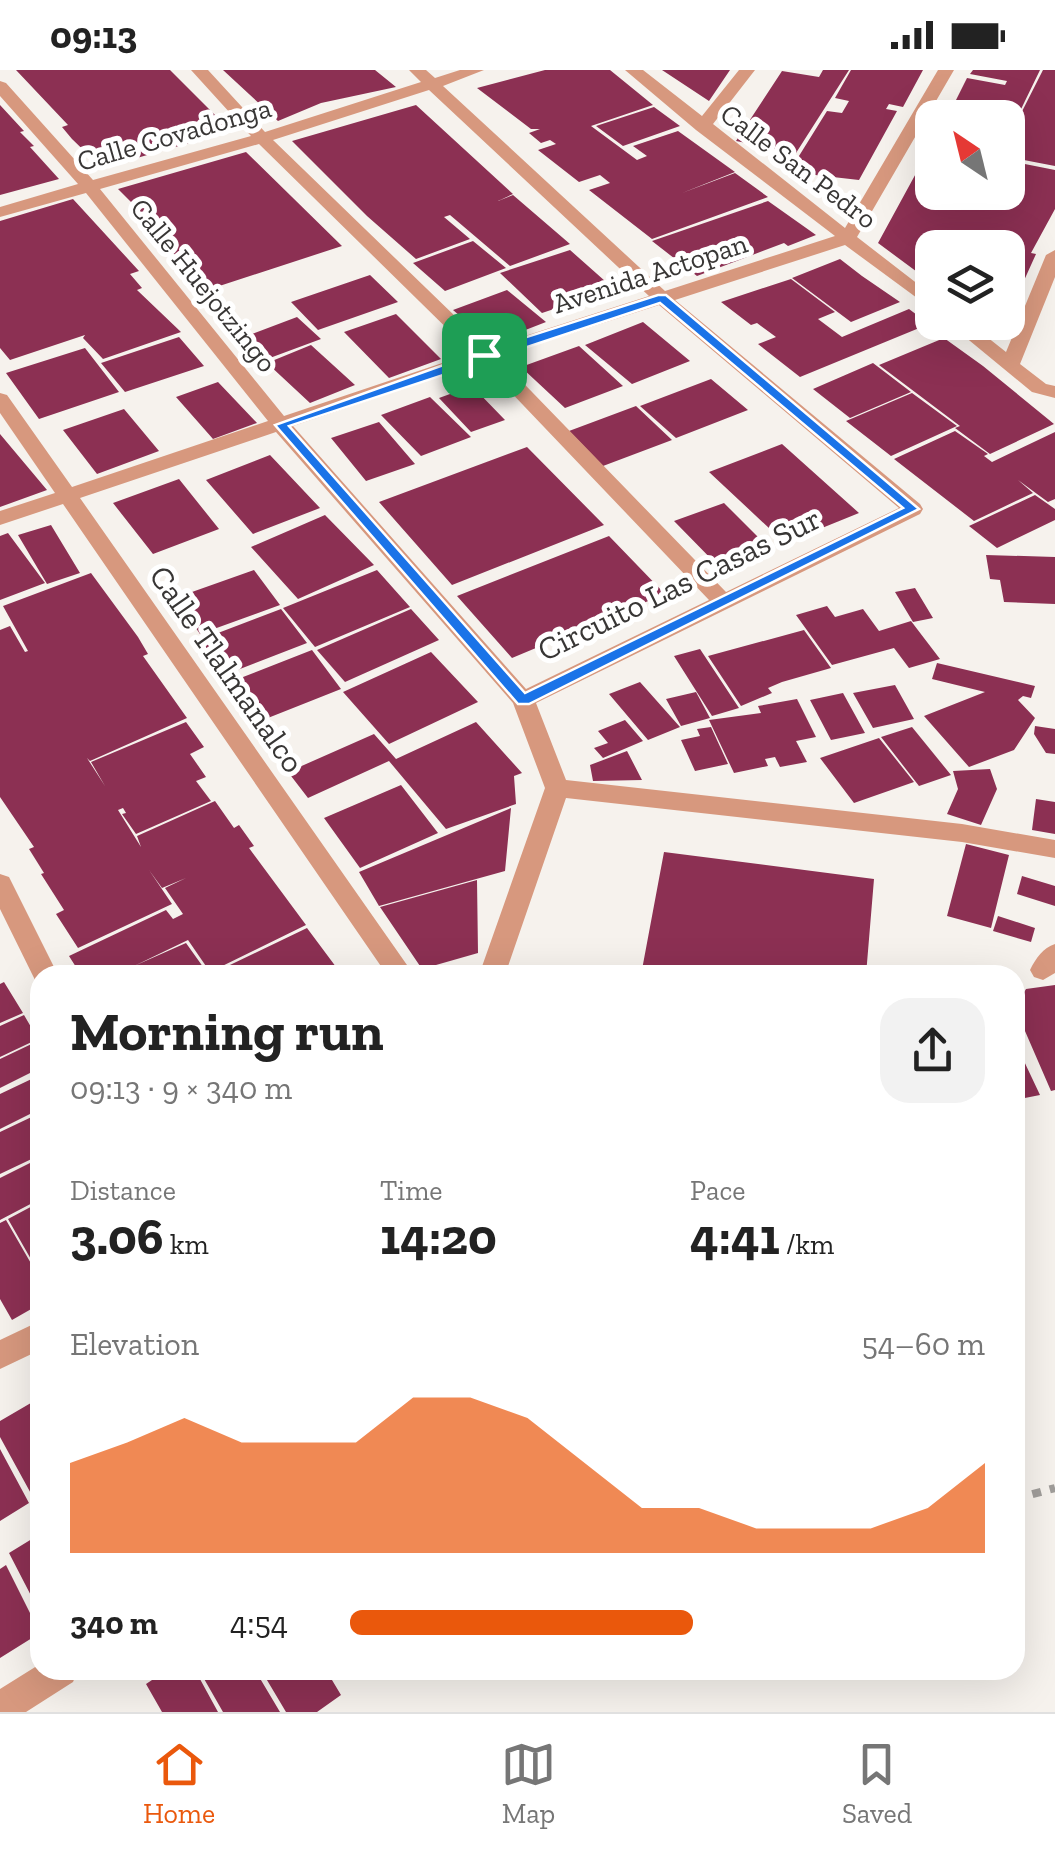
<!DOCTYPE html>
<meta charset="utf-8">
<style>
:root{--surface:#fff;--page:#f2f2f2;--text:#222;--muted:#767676;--line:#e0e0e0;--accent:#ea580c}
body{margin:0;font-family:"Zilla Slab",serif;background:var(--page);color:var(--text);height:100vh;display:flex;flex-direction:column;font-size:38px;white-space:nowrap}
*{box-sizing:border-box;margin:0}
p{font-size:32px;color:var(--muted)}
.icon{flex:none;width:55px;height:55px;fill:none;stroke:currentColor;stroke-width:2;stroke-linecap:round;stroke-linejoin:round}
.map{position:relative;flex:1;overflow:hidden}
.panel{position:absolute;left:30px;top:895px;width:995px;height:715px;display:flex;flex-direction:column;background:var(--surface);border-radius:30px;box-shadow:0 10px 40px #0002}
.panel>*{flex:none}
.needle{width:65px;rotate:325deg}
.controls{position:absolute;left:915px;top:30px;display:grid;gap:20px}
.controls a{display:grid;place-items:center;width:110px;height:110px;border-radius:20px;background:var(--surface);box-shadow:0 10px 40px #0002;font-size:50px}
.pin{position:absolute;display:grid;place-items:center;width:85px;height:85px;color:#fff;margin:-42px;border-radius:20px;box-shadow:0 5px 15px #0006}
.round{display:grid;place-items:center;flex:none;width:105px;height:105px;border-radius:30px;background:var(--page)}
.summary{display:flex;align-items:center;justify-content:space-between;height:170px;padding:0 40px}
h1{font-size:55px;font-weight:700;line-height:75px}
.metrics{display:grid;grid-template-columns:repeat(3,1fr);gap:15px;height:170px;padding:10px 40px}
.metrics div{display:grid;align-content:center}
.metrics b{font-size:50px;font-weight:700}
.metrics small{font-size:28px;font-weight:400}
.metrics p{font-size:28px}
.chart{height:280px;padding:20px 40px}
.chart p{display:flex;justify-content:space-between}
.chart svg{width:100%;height:180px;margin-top:10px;fill:var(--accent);opacity:.7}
ul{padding:0 40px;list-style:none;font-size:32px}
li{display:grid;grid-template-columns:160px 120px 1fr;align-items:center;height:75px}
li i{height:25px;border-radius:12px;background:var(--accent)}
.status{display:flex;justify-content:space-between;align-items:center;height:70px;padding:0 50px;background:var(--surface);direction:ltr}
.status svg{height:28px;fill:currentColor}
.dock{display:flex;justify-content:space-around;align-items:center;height:140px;border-top:2px solid var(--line);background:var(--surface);font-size:28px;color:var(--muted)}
.dock a{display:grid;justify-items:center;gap:5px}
.dock .on{color:var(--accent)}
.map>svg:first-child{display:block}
.building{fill:#8c3053}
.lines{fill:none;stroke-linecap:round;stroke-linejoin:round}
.path{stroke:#a09d9a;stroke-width:8;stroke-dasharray:9 9;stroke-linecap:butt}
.street{fill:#d7987e;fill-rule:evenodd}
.route{fill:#1a73e8;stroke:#fff;stroke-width:2.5;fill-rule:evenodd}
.labels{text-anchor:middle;stroke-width:10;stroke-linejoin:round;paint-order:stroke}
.far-street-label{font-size:28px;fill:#383635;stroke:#fff}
.street-label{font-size:32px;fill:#383635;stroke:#fff}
</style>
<div class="status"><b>09:13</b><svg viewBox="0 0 49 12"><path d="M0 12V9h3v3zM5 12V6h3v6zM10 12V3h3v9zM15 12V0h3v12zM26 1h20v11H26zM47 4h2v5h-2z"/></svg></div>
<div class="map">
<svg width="1055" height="1642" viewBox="0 0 1055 1642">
<rect width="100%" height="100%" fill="#f6f2ed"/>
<path class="building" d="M16 0H170L231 61 102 98 72 69 62 57 68 55Z
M223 0H375L396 17 321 33 278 51Z
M545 0H610L653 35 591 56 637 90 647 86 633 76 678 61 735 102 682 123 735 103 768 127 652 169 589 120 610 113 600 105 579 112 538 80 556 74 550 70 541 73 529 63 540 59H531L477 18Z
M662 0H730L709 31Z
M823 0H849L796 83 736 71 782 1 819 7Z
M851 0H923L903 37 889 34 886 39 897 41 859 110 789 102 827 41 842 43 849 31 835 28Z
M973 0H1040L1008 66V48H947L967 8 1005 15 1007 11 970 4Z
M1043 0H1055V96L1008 87V69Z
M0 35 24 61 20 62 34 76 30 77 59 109 0 125Z
M416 35 513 124 498 131 513 125 570 174 510 196 450 145 444 147 470 169 416 189 367 146 292 71Z
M654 37 680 56 623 76 596 56Z
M932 74V122H1008V105L1015 92 1055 100V139L1031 183 1036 184 1008 246V178H957L969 164 963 163 960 169 944 166 939 177 932 178V213L878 173Z
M246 82 342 176 201 222 189 210 193 208 180 195 183 194 148 155 152 153 118 119Z
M73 129 139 201 130 204 142 218 137 220 181 262 103 289 83 268 85 265 10 290 0 278V151Z
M768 131 816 165 788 176 784 173 697 206 652 171Z
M473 171 506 198 445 221 413 193Z
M570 180 614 219 542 243 500 203Z
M840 189 862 206 900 232 851 252 792 208Z
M370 205 398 232 318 260 291 232Z
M791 209 835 242 818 249 842 267 909 239 929 254 800 307 758 274 776 267 757 253 751 255 721 232Z
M507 220 546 252 492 273 453 240Z
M396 244 441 289 389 308 344 262Z
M297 247 321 269 259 292 236 270Z
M643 252 690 291 632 314 585 275Z
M179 267 204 296 125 322 101 293Z
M944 268 983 296 1054 354 990 384 955 358 960 356 879 295Z
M311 275 355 315 310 333 267 293Z
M579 276 623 316 565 338 521 297Z
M85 278 119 322 39 349 6 303Z
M873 293 911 322 850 348 813 319Z
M711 309 748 340 676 368 640 336Z
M218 312 257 353 213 369 176 327Z
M472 316 505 350 471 362 439 328Z
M912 323 957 356 891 386 846 351Z
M430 327 471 367 421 386 381 345Z
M636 336 672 370 603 396 569 361Z
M124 339 159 381 97 404 63 360Z
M379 352 415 394 366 411 331 368Z
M955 361 988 384 984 386 992 392 1055 362V429L1048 432 1018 410 1033 423 974 451 894 389Z
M0 364 47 420 0 437Z
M782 374 859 443 785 473 709 402Z
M527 377 604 455 452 515 379 432Z
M270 385 320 438 253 464 206 410Z
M179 409 219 459 153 484 113 433Z
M1035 425 1055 439V450L997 478 969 456Z
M724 433 773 482 723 501 674 451Z
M325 445 374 495 298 529 251 477Z
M51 455 80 503 47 514 18 465Z
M8 463 45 513 0 530V466Z
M609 466 665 524 512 588 457 526Z
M986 485 1055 487V534L1004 532 1000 510 990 509Z
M254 500 280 535 200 564 175 528Z
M377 500 410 537 315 577 283 538Z
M91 503 138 567 148 584 143 586 187 648 90 691 87 688 105 716 91 692 186 652 204 677 190 684 206 707 196 711 211 731 136 764 122 744 126 743 123 738 118 740 141 777 137 766 215 731 234 758 239 755 254 776 249 778 306 855 210 902 188 870 134 896 186 873 206 901 198 905H81L69 886 166 840 173 849 183 844 165 818 186 808 162 818 149 800 172 834 78 878 56 844 64 840 41 804 44 803 29 779 34 777 0 727V560L10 556 25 582 28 581 3 536Z
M915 518 933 548 913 552 895 522Z
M827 536 835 547 863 539 879 561 911 551 940 589 909 598 894 578 832 595 796 545Z
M281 539 307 573 222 606 197 571Z
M411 539 439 570 345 612 317 580Z
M804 560 831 598 782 612 768 618 772 623 741 636 708 586Z
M700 579 739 638 712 646 674 586Z
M312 580 341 619 253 654 225 614Z
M431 582 478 632 389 674 343 622Z
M937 593 1035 616 1031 628 1023 626 1018 630 1035 648 1014 680 969 697 924 646 985 622 932 609Z
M640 612 680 657 648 670 609 624Z
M895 615 914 649 873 658 853 623Z
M696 622 710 648 681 656 666 629Z
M843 623 865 663 831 670 810 630Z
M797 629 816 667 796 671 807 692 780 697 775 687 765 689 768 696 734 703 709 650 761 643 758 636Z
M625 650 643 671 603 688 594 678 608 673 598 661Z
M476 652 522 703 514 706 516 734 446 759 389 691 308 728 288 702 374 664 396 689Z
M1035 656 1055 659V684L1046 683 1034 664Z
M711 657 728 694 695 701 681 670 700 666 697 659Z
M912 657 951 705 919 716 881 667Z
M879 668 914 712 854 733 820 688Z
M627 681 642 710 593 711 590 695Z
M990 699 997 719 981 755 947 744 958 719 953 701Z
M401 715 438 763 360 798 324 748Z
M1036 729 1055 732V764L1032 760Z
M511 738 505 801 379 836 359 802Z
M966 774 1009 785 991 858 947 846Z
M664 782 874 809 866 905H641Z
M1022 806 1055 816V836L1017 824Z
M477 810 478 883 422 899 380 837Z
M998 846 1035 858 1031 872 993 861Z
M307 858 342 905H209Z
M4 912 23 943 0 953V914Z
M1055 915V1020L1051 1021 1015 938 1026 919Z
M24 945 38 969 0 987V956Z
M40 970V998L0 1018V989Z
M1023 989 1040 1025 1015 1030V990Z
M40 1005V1039L0 1059V1024Z
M40 1043V1085L0 1104V1062Z
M40 1088V1129L0 1150V1108Z
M40 1132V1205L8 1149Z
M6 1150 40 1209V1234L12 1250 0 1229V1153Z
M36 1330 40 1338V1440L0 1367V1351Z
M0 1379 29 1433 0 1451Z
M40 1464V1543L9 1483Z
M6 1495 40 1563 0 1588V1499Z
M167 1600H195L218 1642H162L146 1614Z
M199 1600H255L280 1642H223Z
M261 1600H326L341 1625 317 1642H286Z"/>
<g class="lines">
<path class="path" d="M1015 1429 1055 1418"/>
<path class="street" d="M191 0H208L265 62 421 12 409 0H426L435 8 460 0H484L443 16 665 221 835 166 696 60 625 0H643L702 46 739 0H755L713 54 845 158 938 0H954L857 167 932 225V239L845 175 675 230 920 434 923 439 920 444 536 633 566 710 962 754 1055 770V788L962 772 566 728 505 905H479L545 718 513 633 276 362 80 428 414 905H387L63 434 0 455V441L55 423 0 343V323L7 325 72 417 268 351 86 123 0 147V137L78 114 0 26V11L6 13 93 110 251 66ZM429 20 649 226 488 278 273 70ZM259 74 472 283 284 346 100 119ZM659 235 899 438 726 522 498 287ZM482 292 709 530 526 619 293 356Z
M1055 180V207L1020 294 1046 314 1055 316V328L1032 322 947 252H968L1006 282 1046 185Z
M0 804 9 807 58 905H40V914L36 912 0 839Z
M1055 874V903L1043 910 1034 907 1030 900C1036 888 1043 878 1055 874Z
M40 1251V1280L0 1299V1270Z
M40 1594V1600H78L73 1612 26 1642H0V1619Z"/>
</g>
<path class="route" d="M658 225H666L919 439 529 634H518L275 355 480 282ZM660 233 903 438 525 623 289 356Z"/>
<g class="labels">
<g class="far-street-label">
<text transform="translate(174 64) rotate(-16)" y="10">Calle Covadonga</text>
<text transform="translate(799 96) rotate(37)" y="10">Calle San Pedro</text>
<text transform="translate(650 203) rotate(-18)" y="10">Avenida Actopan</text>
<text transform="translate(204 215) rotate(51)" y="10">Calle Huejotzingo</text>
</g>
<g class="street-label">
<text transform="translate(679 514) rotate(-26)" y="11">Circuito Las Casas Sur</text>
<text transform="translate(227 599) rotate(55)" y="11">Calle Tlalmanalco</text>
</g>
</g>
</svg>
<div class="controls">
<a><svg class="needle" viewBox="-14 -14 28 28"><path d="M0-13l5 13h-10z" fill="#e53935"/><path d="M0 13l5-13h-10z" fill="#767676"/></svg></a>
<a><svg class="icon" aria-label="layers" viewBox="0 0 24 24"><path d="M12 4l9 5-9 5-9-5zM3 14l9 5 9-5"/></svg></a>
</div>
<div class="pin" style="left:484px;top:285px;background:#1e9e55"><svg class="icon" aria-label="arrive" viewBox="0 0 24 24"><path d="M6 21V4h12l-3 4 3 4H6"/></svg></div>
<section class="panel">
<div class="summary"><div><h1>Morning run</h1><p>09:13 · 9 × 340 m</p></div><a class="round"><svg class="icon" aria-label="share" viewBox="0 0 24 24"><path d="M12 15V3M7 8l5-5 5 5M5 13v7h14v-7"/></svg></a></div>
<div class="metrics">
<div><p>Distance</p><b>3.06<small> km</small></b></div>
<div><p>Time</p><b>14:20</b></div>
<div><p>Pace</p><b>4:41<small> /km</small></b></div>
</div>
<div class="chart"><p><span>Elevation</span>54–60 m</p>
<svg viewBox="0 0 160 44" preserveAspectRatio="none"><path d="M0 44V22L10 17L20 11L30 17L40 17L50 17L60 6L70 6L80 11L90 22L100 33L110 33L120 38L130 38L140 38L150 33L160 22V44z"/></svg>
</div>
<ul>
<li><b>340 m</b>4:54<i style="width:54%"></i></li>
</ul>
</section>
</div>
<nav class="dock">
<a class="on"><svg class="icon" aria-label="home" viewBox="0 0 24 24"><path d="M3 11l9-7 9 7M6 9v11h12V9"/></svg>Home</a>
<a><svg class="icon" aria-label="map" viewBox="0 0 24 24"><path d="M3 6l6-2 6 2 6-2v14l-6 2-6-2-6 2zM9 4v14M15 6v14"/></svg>Map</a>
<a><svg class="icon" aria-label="saved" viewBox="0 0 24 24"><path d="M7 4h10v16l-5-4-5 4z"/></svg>Saved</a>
</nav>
